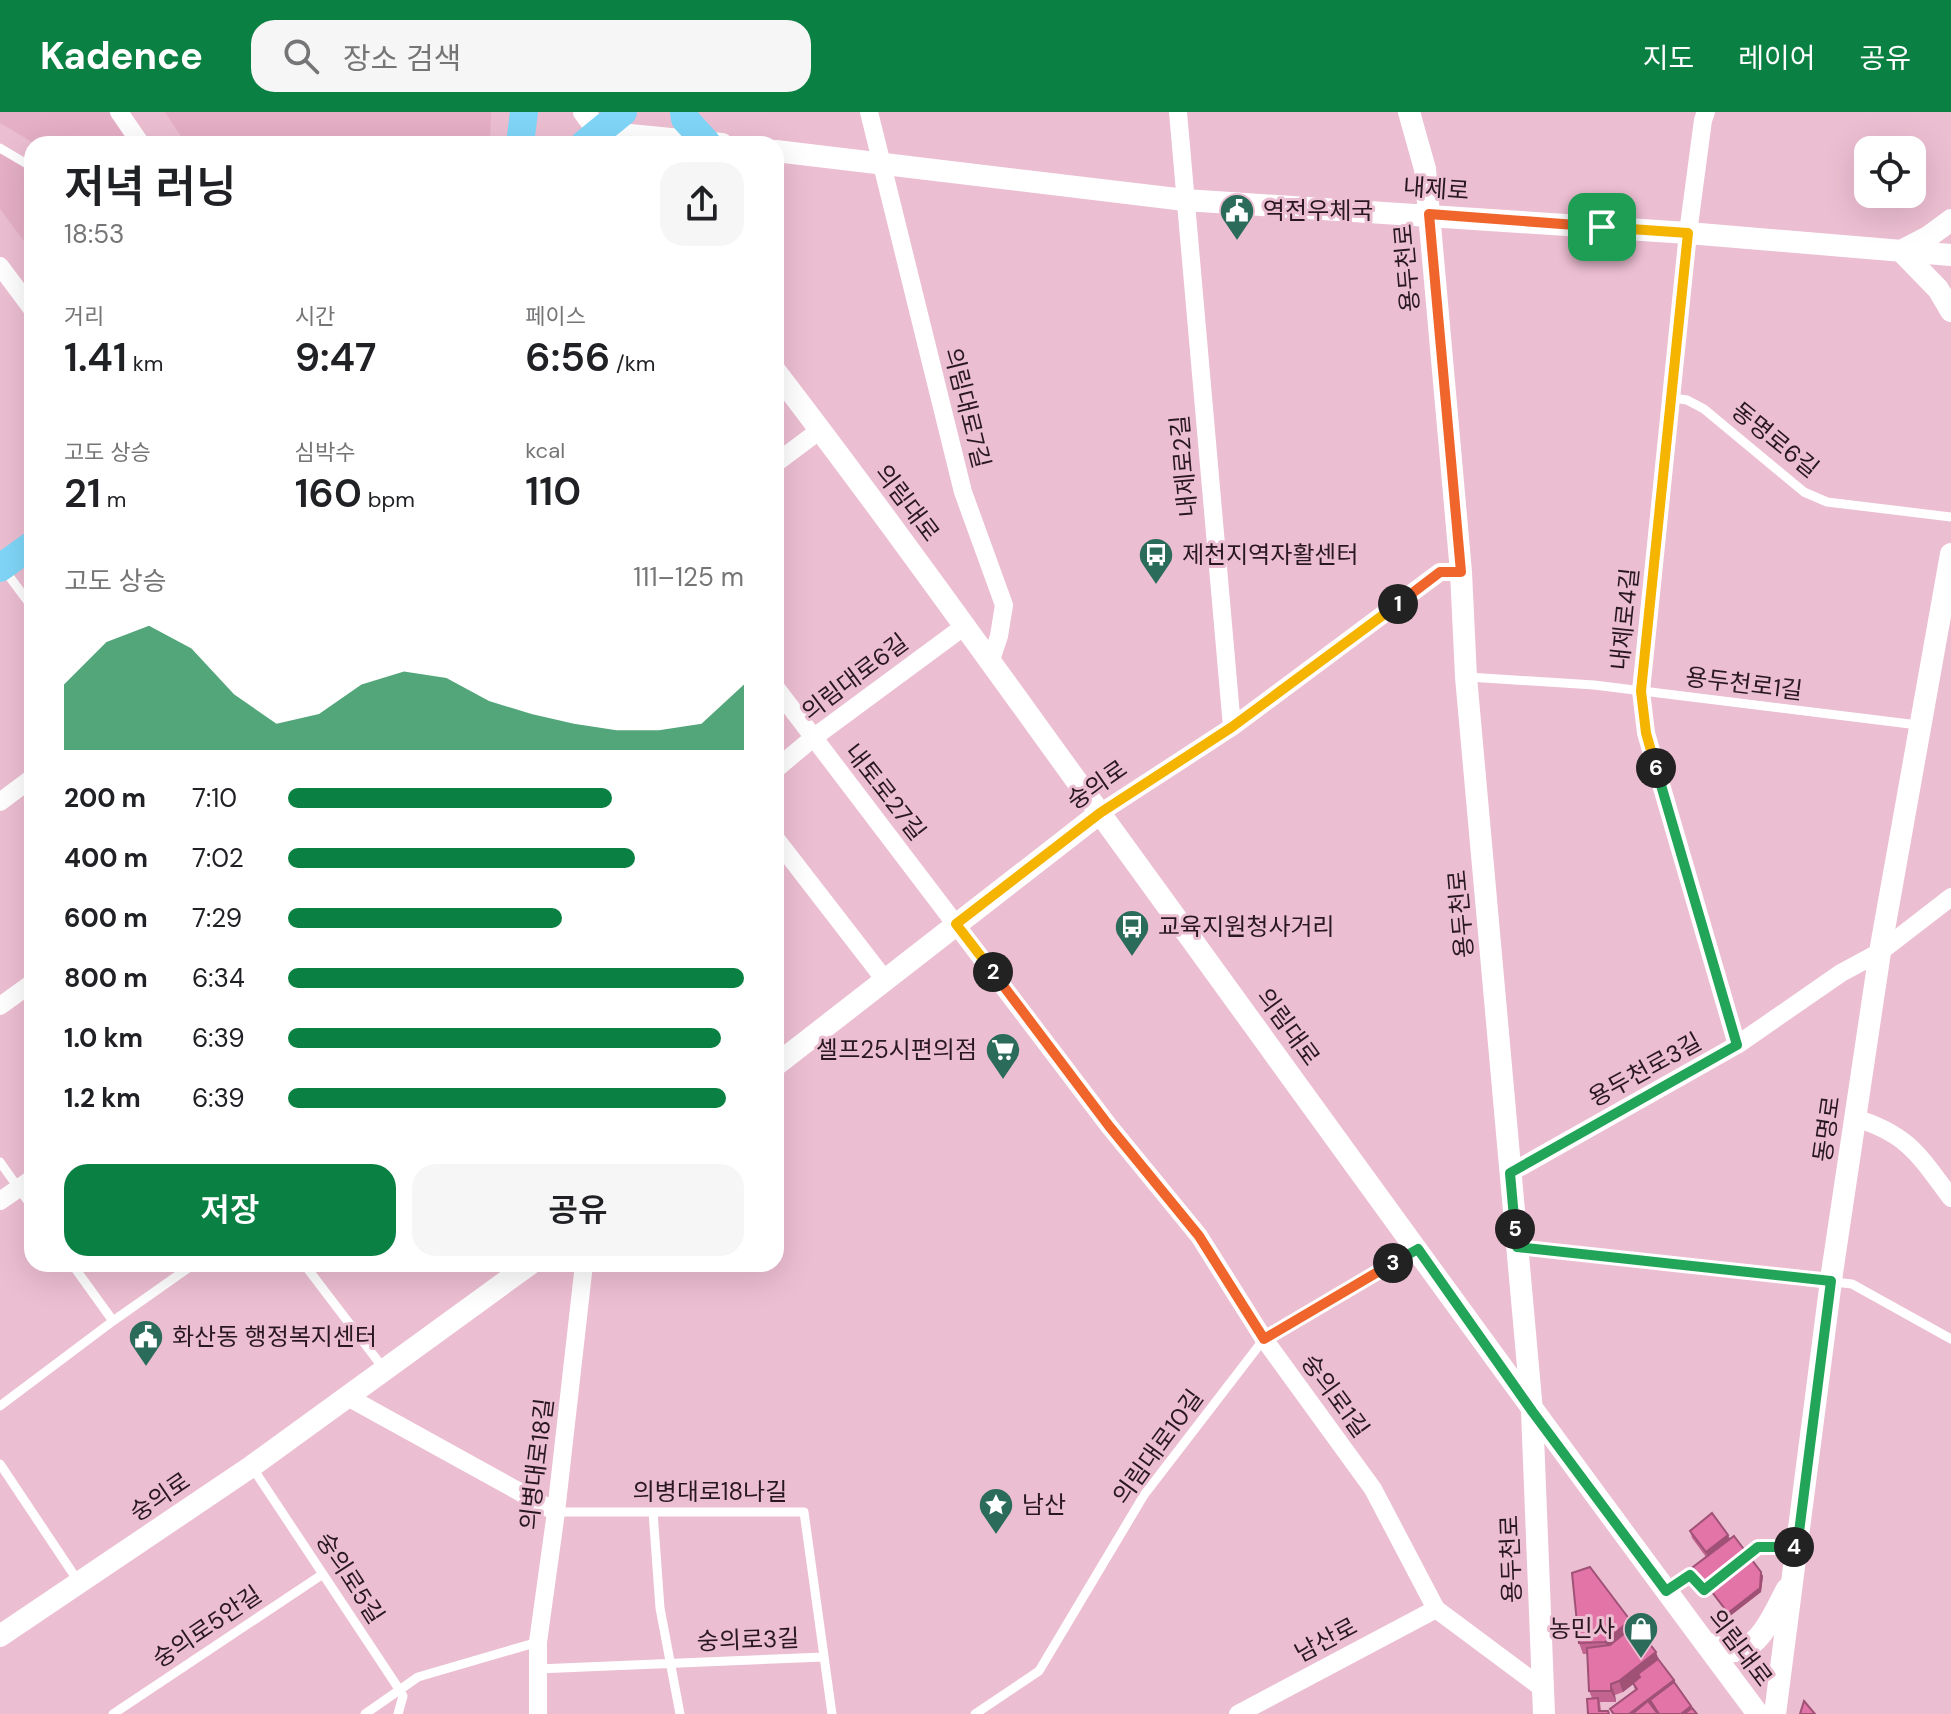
<!DOCTYPE html>
<html lang="ko">
<meta charset="utf-8">
<style>
:root{--surface:#fff;--page:#f6f6f6;--text:#202124;--muted:#757577;--accent:#0b8043}
body{margin:0;font-family:"DM Sans","Noto Sans KR",sans-serif;background:var(--page);color:var(--text);height:100vh;display:flex;flex-direction:column;font-size:30px;white-space:nowrap}
*{box-sizing:border-box;margin:0}
p{font-size:26px;color:var(--muted)}
.icon{flex:none;width:44px;height:44px;fill:none;stroke:currentColor;stroke-width:2;stroke-linecap:round;stroke-linejoin:round}
.map{position:relative;flex:1;overflow:hidden}
.sheet{position:absolute;left:24px;top:24px;width:760px;height:1136px;display:flex;flex-direction:column;background:var(--surface);border-radius:24px;box-shadow:0 8px 32px #0002}
.sheet>*{flex:none}
.buttons{position:absolute;left:1854px;top:24px;display:grid;gap:16px}
.buttons a{display:grid;place-items:center;width:72px;height:72px;border-radius:16px;background:var(--surface);box-shadow:0 8px 32px #0002;font-size:40px}
.pin{position:absolute;display:grid;place-items:center;width:68px;height:68px;color:#fff;margin:-34px;border-radius:16px;box-shadow:0 4px 12px #0006}
.km{position:absolute;width:40px;height:40px;margin:-20px;border-radius:50%;background:#222;color:#fff;font-size:22px;line-height:40px;text-align:center}
.round{display:grid;place-items:center;flex:none;width:84px;height:84px;border-radius:24px;background:var(--page)}
.headline{display:flex;align-items:center;justify-content:space-between;height:136px;padding:0 40px}
h1{font-size:44px;font-weight:600;line-height:60px}
.metrics{display:grid;grid-template-columns:repeat(3,1fr);gap:12px;height:136px;padding:8px 40px}
.metrics div{display:grid;align-content:center}
.metrics b{font-size:40px;font-weight:600}
.metrics small{font-size:22px;font-weight:400}
.metrics p{font-size:22px}
.chart{height:224px;padding:16px 40px}
.chart p{display:flex;justify-content:space-between}
.chart svg{width:100%;height:144px;margin-top:8px;fill:var(--accent);opacity:.7}
.button{display:flex;gap:16px;margin-top:auto;padding:16px 40px}
.button a{flex:1;height:92px;border-radius:24px;background:var(--accent);color:#fff;font-size:32px;font-weight:600;line-height:92px;text-align:center}
.button a+a{background:var(--page);color:var(--text)}
ul{padding:0 40px;list-style:none;font-size:26px}
li{display:grid;grid-template-columns:128px 96px 1fr;align-items:center;height:60px}
li i{height:20px;border-radius:10px;background:var(--accent)}
header{display:flex;align-items:center;gap:48px;box-sizing:border-box;height:112px;padding:0 40px;background:var(--accent);color:#fff}
header strong{font-size:38px}
nav{display:flex;gap:44px;margin-inline-start:auto;font-size:28px}
.search{width:560px;height:72px;background:var(--page);display:flex;align-items:center;gap:20px;box-sizing:border-box;padding:0 28px;border-radius:24px;color:var(--muted);font-size:30px}
.map>svg:first-child{display:block}
.built{fill:#e5afc5}
.lines{fill:none;stroke-linecap:round;stroke-linejoin:round}
.service{stroke:#fff;stroke-width:9}
.minor{stroke:#fff;stroke-width:18}
.tertiary{stroke:#fff;stroke-width:22}
.primary{stroke:#80d6f8;stroke-width:28}
.wall{fill:#c36490}
.shaded-wall{fill:#9f5176}
.building{fill:#e374a8;stroke:#9f5176;stroke-width:2}
.split-1-casing{stroke:#fff;stroke-width:16}
.split-2-casing{stroke:#fff;stroke-width:16}
.split-3-casing{stroke:#fff;stroke-width:16}
.split-4-casing{stroke:#fff;stroke-width:16}
.split-5-casing{stroke:#fff;stroke-width:16}
.split-6-casing{stroke:#fff;stroke-width:16}
.split-7-casing{stroke:#fff;stroke-width:16}
.split-1{stroke:#f0652b;stroke-width:10}
.split-2{stroke:#f5b400;stroke-width:10}
.split-3{stroke:#f0652b;stroke-width:10}
.split-4{stroke:#22a559;stroke-width:10}
.split-5{stroke:#22a559;stroke-width:10}
.split-6{stroke:#22a559;stroke-width:10}
.split-7{stroke:#f5b400;stroke-width:10}
.labels{text-anchor:middle;stroke-width:6;stroke-linejoin:round;paint-order:stroke}
.street-label{font-size:24px;fill:#291820;stroke:#ecbed1}
.poi-label{font-size:24px;fill:#291820;stroke:#ecbed1;text-anchor:start}
</style>
<header>
<strong>Kadence</strong>
<div class="search"><svg class="icon" aria-label="search" viewBox="0 0 24 24"><circle cx="10" cy="10" r="6"/><path d="M15 15l6 6"/></svg>장소 검색</div>
<nav><a>지도</a><a>레이어</a><a>공유</a></nav>
</header>
<div class="map">
<svg width="1951" height="1602" viewBox="0 0 1951 1602">
<rect width="100%" height="100%" fill="#ecbed1"/>
<path class="built" d="M0 0H109L132 32H35L0 11Z
M165 0H491L490 32H186Z
M0 40 32 59V140L0 97Z"/>
<g class="lines">
<path class="service" d="M0 36 32 55
M1673 286 1687 288 1704 297 1804 380 1827 390 1951 405
M3 456 32 495
M1468 565 1594 573 1918 613
M0 1050 32 1095
M1519 1135 1852 1172 1951 1227
M72 1152 113 1209
M304 1152 384 1257
M0 1294 113 1209 194 1152
M0 1352 78 1469
M252 1355 399 1577 403 1584 398 1602
M556 1400H804L832 1602
M653 1400 660 1496 680 1602
M1741 1448 1763 1434 1797 1436
M1666 1479 1690 1463 1704 1478 1717 1467
M537 1557 824 1545
M113 1602 323 1462
M365 1602 418 1565 538 1530
M975 1602 1039 1559 1144 1383 1264 1227 1417 1137"/>
<path class="minor" d="M119 0 141 32
M869 0 963 380 1004 493 999 524 991 548
M1178 0 1232 615
M1706 0 1703 8 1688 121 1641 579 1646 621 1737 933
M0 154 32 197
M776 351 820 318
M776 576 1109 1014 1199 1124 1264 1227 1373 1377 1436 1497 1542 1576
M776 657 813 626 966 513
M0 690 32 666
M1100 701 1232 615 1440 460H1461
M776 727 885 868
M0 894 32 871
M1855 1006C1908 1022 1919 1043 1951 1086
M1510 1061 1737 933 1841 861 1880 840 1951 785
M0 1089 32 1067
M346 1284 556 1400
M538 1602V1530L556 1400 584 1152
M1238 1602 1436 1497"/>
<path class="tertiary" d="M584 0 607 31
M1409 0 1425 57 1461 460 1466 565 1532 1299 1544 1602
M599 20 722 32
M776 39 1185 88 1688 121 1951 143
M1951 108 1928 125 1901 139 1938 177 1951 199
M776 260C888 406 994 555 1102 704 1320 1004 1536 1305 1758 1602
M776 953 1100 701
M0 1524 252 1354 530 1152
M1704 1530C1712 1533 1720 1538 1728 1539 1759 1543 1775 1498 1787 1477
M1775 1602 1832 1161 1880 840 1951 442"/>
<path class="primary" d="M684 0 685 7 706 30
M520 32 524 0
M584 32 623 0
M0 456 32 433"/>
</g>
<path class="wall" d="M1690 1419 1728 1423 1730 1427 1763 1464 1761 1480 1730 1504 1694 1458 1693 1455 1706 1445 1692 1426Z
M1630 1508 1633 1515 1659 1548 1697 1602H1612L1610 1597 1635 1578 1633 1572 1623 1580 1615 1583 1616 1590H1600L1601 1599H1608L1610 1602H1588L1592 1586 1589 1579 1587 1542H1583L1579 1531Z"/>
<path class="shaded-wall" d="M1728 1423 1731 1430 1709 1448 1706 1440Z
M1761 1460 1763 1464 1761 1480 1730 1504 1728 1501Z
M1630 1508 1635 1520 1609 1541 1605 1530Z
M1656 1540 1660 1551 1638 1562 1640 1567 1623 1580 1619 1569Z
M1674 1568 1677 1575 1650 1588 1652 1594 1641 1602H1629Z
M1611 1572 1615 1583 1616 1590 1611 1579Z"/>
<path class="building" d="M1712 1401 1728 1423 1706 1440 1690 1419Z
M1734 1424 1761 1460 1760 1476 1728 1501 1693 1455Z
M1590 1455 1630 1508 1605 1530 1579 1531 1572 1461Z
M1635 1513 1656 1540 1619 1569 1611 1572V1579H1589L1587 1536 1610 1533Z
M1658 1547 1674 1568 1629 1602H1614L1610 1597 1637 1577 1633 1571 1640 1565 1638 1562Z
M1674 1570 1691 1594 1681 1602H1659L1650 1588Z
M1598 1586 1599 1599H1608L1609 1602H1588L1587 1587Z
M1648 1589 1658 1602H1632Z
M1804 1589 1815 1602H1800Z
M1692 1596 1697 1602H1684Z"/>
<g class="lines">
<defs>
<path id="split-1" d="M1398 492 1440 460H1461L1429 102 1602 115"/>
<path id="split-2" d="M993 860 956 812 1100 701 1232 615 1398 492"/>
<path id="split-3" d="M993 860 1109 1014 1199 1124 1264 1227 1393 1151"/>
<path id="split-4" d="M1393 1151 1418 1137 1532 1299 1666 1479 1690 1463 1704 1478 1758 1435H1794"/>
<path id="split-5" d="M1515 1117 1517 1135 1831 1169 1797 1436 1794 1435"/>
<path id="split-6" d="M1515 1117 1510 1061 1737 933 1656 656"/>
<path id="split-7" d="M1602 115 1688 121 1641 579 1646 621 1656 656"/>
</defs>
<use href="#split-1" class="split-1-casing"/>
<use href="#split-2" class="split-2-casing"/>
<use href="#split-3" class="split-3-casing"/>
<use href="#split-4" class="split-4-casing"/>
<use href="#split-5" class="split-5-casing"/>
<use href="#split-6" class="split-6-casing"/>
<use href="#split-7" class="split-7-casing"/>
<use href="#split-1" class="split-1"/>
<use href="#split-2" class="split-2"/>
<use href="#split-3" class="split-3"/>
<use href="#split-4" class="split-4"/>
<use href="#split-5" class="split-5"/>
<use href="#split-6" class="split-6"/>
<use href="#split-7" class="split-7"/>
</g>
<defs>
<symbol id="civic-pin" viewBox="-11 -11 22 30"><path d="M0 17L-7.5 6A9.5 9.5 0 1 1 7.5 6Z" fill="#2b6b59" stroke="#ecbed1"/><path d="M-.6-6.5H3V-4.5H.6V-3L4-1V1h2V6H-6V1h2V-1L-.6-3ZM-1.2 2.5V6h2.4V2.5Z" fill="#fff"/></symbol>
<symbol id="bus-pin" viewBox="-11 -11 22 30"><path d="M0 17L-7.5 6A9.5 9.5 0 1 1 7.5 6Z" fill="#2b6b59" stroke="#ecbed1"/><path d="M-5-6H5V4H4V6H2V4H-2V6H-4V4H-5ZM-3.5-4V0h7V-4ZM-3.5 1.2v1.5H-2V1.2ZM2 1.2v1.5H3.5V1.2Z" fill="#fff"/></symbol>
<symbol id="supermarket-pin" viewBox="-11 -11 22 30"><path d="M0 17L-7.5 6A9.5 9.5 0 1 1 7.5 6Z" fill="#2b6b59" stroke="#ecbed1"/><path d="M-6-5.5h2.5l.6 2H6L4.5 2H-2.5L-4.4-4H-6ZM-1.5 3.2a1.3 1.3 0 1 0 .1 0ZM3 3.2a1.3 1.3 0 1 0 .1 0Z" fill="#fff"/></symbol>
<symbol id="sight-pin" viewBox="-11 -11 22 30"><path d="M0 17L-7.5 6A9.5 9.5 0 1 1 7.5 6Z" fill="#2b6b59" stroke="#ecbed1"/><path d="M0-6L1.8-2.2L6-1.7L2.9 1.2L3.7 5.4L0 3.3L-3.7 5.4L-2.9 1.2L-6-1.7L-1.8-2.2Z" fill="#fff"/></symbol>
<symbol id="shop-pin" viewBox="-11 -11 22 30"><path d="M0 17L-7.5 6A9.5 9.5 0 1 1 7.5 6Z" fill="#2b6b59" stroke="#ecbed1"/><path d="M-5-2.5h2.3a2.7 3.5 0 0 1 5.4 0H5L5.5 6h-11ZM-1.5-2.5h3a1.5 2.3 0 0 0-3 0Z" fill="#fff"/></symbol>
</defs>
<g fill-rule="evenodd">
<use href="#civic-pin" x="1217" y="79" width="40" height="54"/>
<use href="#bus-pin" x="1136" y="423" width="40" height="54"/>
<use href="#bus-pin" x="1112" y="795" width="40" height="54"/>
<use href="#supermarket-pin" x="983" y="918" width="40" height="54"/>
<use href="#civic-pin" x="126" y="1205" width="40" height="54"/>
<use href="#sight-pin" x="976" y="1373" width="40" height="54"/>
<use href="#shop-pin" x="1621" y="1497" width="40" height="54"/>
</g>
<g class="labels">
<g class="street-label">
<text transform="translate(1436 77) rotate(4)" y="8">내제로</text>
<text transform="translate(1407 156) rotate(-95)" y="8">용두천로</text>
<text transform="translate(967 296) rotate(76)" y="8">의림대로7길</text>
<text transform="translate(1775 328) rotate(39)" y="8">동명로6길</text>
<text transform="translate(1184 354) rotate(-95)" y="8">내제로2길</text>
<text transform="translate(907 391) rotate(53)" y="8">의림대로</text>
<text transform="translate(1625 507) rotate(-84)" y="8">내제로4길</text>
<text transform="translate(855 565) rotate(-37)" y="8">의림대로6길</text>
<text transform="translate(1744 572) rotate(7)" y="8">용두천로1길</text>
<text transform="translate(1097 673) rotate(-35)" y="8">숭의로</text>
<text transform="translate(885 680) rotate(52)" y="8">내토로27길</text>
<text transform="translate(1461 802) rotate(-95)" y="8">용두천로</text>
<text transform="translate(1288 915) rotate(54)" y="8">의림대로</text>
<text transform="translate(1645 958) rotate(-29)" y="8">용두천로3길</text>
<text transform="translate(1827 1017) rotate(-82)" y="8">동명로</text>
<text transform="translate(1335 1284) rotate(54)" y="8">숭의로1길</text>
<text transform="translate(1158 1335) rotate(-54)" y="8">의림대로10길</text>
<text transform="translate(537 1352) rotate(-83)" y="8">의병대로18길</text>
<text x="710" y="1388">의병대로18나길</text>
<text transform="translate(160 1385) rotate(-34)" y="8">숭의로</text>
<text transform="translate(1511 1447) rotate(-92)" y="8">용두천로</text>
<text transform="translate(350 1466) rotate(57)" y="8">숭의로5길</text>
<text transform="translate(207 1515) rotate(-34)" y="8">숭의로5안길</text>
<text transform="translate(748 1528) rotate(-2)" y="8">숭의로3길</text>
<text transform="translate(1326 1528) rotate(-28)" y="8">남산로</text>
<text transform="translate(1740 1536) rotate(53)" y="8">의림대로</text>
</g>
<g class="poi-label">
<text x="1263" y="107">역전우체국</text>
<text x="1182" y="451">제천지역자활센터</text>
<text x="1158" y="823">교육지원청사거리</text>
<text x="977" y="946" text-anchor="end">셀프25시편의점</text>
<text x="172" y="1233">화산동 행정복지센터</text>
<text x="1022" y="1401">남산</text>
<text x="1615" y="1525" text-anchor="end">농민사</text>
</g>
</g>
</svg>
<div class="buttons">
<a><svg class="icon" aria-label="locate" viewBox="0 0 24 24"><circle cx="12" cy="12" r="6"/><path d="M12 2v4M12 18v4M2 12h4M18 12h4"/></svg></a>
</div>
<div class="pin" style="left:1602px;top:115px;background:#1e9e55"><svg class="icon" aria-label="arrive" viewBox="0 0 24 24"><path d="M6 21V4h12l-3 4 3 4H6"/></svg></div>
<b class="km" style="left:1398px;top:492px">1</b>
<b class="km" style="left:993px;top:860px">2</b>
<b class="km" style="left:1393px;top:1151px">3</b>
<b class="km" style="left:1794px;top:1435px">4</b>
<b class="km" style="left:1515px;top:1117px">5</b>
<b class="km" style="left:1656px;top:656px">6</b>
<section class="sheet">
<div class="headline"><div><h1>저녁 러닝</h1><p>18:53</p></div><a class="round"><svg class="icon" aria-label="share" viewBox="0 0 24 24"><path d="M12 15V3M7 8l5-5 5 5M5 13v7h14v-7"/></svg></a></div>
<div class="metrics">
<div><p>거리</p><b>1.41<small> km</small></b></div>
<div><p>시간</p><b>9:47</b></div>
<div><p>페이스</p><b>6:56<small> /km</small></b></div>
</div>
<div class="metrics">
<div><p>고도 상승</p><b>21<small> m</small></b></div>
<div><p>심박수</p><b>160<small> bpm</small></b></div>
<div><p>kcal</p><b>110</b></div>
</div>
<div class="chart"><p><span>고도 상승</span>111–125 m</p>
<svg viewBox="0 0 160 44" preserveAspectRatio="none"><path d="M0 44V24L10 11L20 6L30 13L40 27L50 36L60 33L70 24L80 20L90 22L100 29L110 33L120 36L130 38L140 38L150 36L160 24V44z"/></svg>
</div>
<ul>
<li><b>200 m</b>7:10<i style="width:71%"></i></li>
<li><b>400 m</b>7:02<i style="width:76%"></i></li>
<li><b>600 m</b>7:29<i style="width:60%"></i></li>
<li><b>800 m</b>6:34<i style="width:100%"></i></li>
<li><b>1.0 km</b>6:39<i style="width:95%"></i></li>
<li><b>1.2 km</b>6:39<i style="width:96%"></i></li>
</ul>
<div class="button"><a>저장</a><a>공유</a></div>
</section>
</div>
